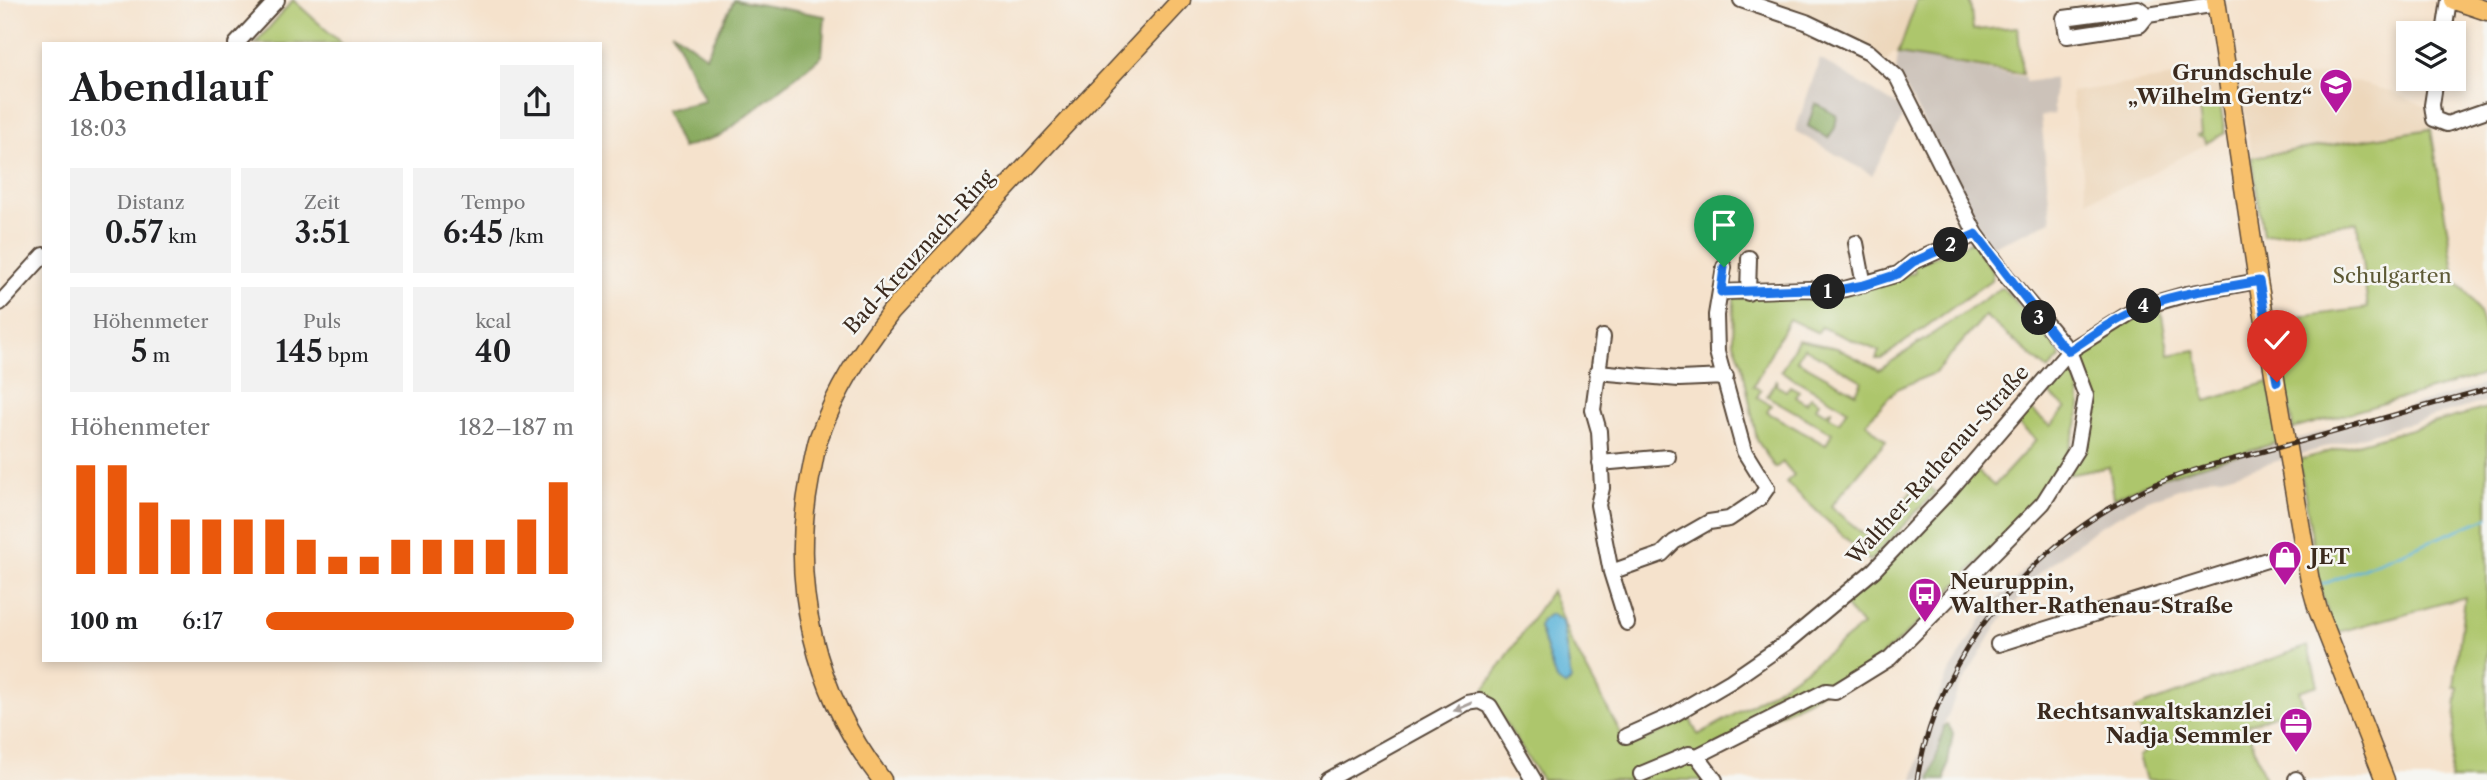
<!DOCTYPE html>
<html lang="de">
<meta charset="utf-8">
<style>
:root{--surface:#fff;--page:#f2f2f2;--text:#202124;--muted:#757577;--accent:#ea580c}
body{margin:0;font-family:"Libre Caslon Text",serif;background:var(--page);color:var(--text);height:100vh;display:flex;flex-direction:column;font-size:26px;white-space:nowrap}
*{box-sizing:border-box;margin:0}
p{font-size:23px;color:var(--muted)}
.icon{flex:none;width:38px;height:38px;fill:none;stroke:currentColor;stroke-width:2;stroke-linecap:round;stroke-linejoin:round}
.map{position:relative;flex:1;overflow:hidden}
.side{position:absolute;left:42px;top:42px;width:560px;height:620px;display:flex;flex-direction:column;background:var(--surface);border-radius:0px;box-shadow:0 4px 10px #0003}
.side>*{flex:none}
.tools{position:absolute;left:2396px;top:21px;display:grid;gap:14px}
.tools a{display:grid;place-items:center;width:70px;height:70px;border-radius:0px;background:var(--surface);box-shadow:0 4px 10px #0003;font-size:35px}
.pin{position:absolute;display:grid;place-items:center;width:60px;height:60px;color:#fff;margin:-72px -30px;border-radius:50% 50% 50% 0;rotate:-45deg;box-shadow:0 0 7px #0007}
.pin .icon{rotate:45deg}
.km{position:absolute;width:35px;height:35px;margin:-18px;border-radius:50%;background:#222;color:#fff;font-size:19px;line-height:35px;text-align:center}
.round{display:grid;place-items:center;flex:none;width:74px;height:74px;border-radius:0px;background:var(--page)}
.head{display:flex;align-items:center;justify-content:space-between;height:119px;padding:0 28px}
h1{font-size:38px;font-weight:600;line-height:52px}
.figures{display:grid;grid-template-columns:repeat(3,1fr);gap:10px;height:119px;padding:7px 28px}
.figures div{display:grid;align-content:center;border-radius:0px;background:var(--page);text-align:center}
.figures b{font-size:30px;font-weight:600}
.figures small{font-size:19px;font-weight:400}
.figures p{font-size:19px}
.chart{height:196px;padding:14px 28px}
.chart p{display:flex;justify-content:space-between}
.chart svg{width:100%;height:126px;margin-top:7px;stroke:var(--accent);stroke-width:6}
ul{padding:0 28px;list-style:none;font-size:23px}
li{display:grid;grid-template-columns:112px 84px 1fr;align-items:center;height:52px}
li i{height:18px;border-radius:9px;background:var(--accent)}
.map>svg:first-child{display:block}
.built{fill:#edd7bb}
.industrial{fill:#ccc2b9}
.green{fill:#adc66c;stroke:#747845;stroke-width:2;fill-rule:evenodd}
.forest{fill:#8aab60;stroke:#626a3f;stroke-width:2}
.water{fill:#5cb4d9;stroke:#4c6f7c;stroke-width:2}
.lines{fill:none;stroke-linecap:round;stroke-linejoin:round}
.stream{stroke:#5cb4d9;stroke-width:2.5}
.minor-casing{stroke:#574638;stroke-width:18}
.major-casing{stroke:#574638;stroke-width:21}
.minor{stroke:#fff;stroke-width:14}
.major{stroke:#f7c06c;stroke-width:18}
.rail-casing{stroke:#3b2a1e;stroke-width:5}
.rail{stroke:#f6f6f2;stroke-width:2.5;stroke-dasharray:8;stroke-linecap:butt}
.oneway{fill:#a79f9a}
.route-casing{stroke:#fff;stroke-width:14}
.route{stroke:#1a73e8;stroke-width:9}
.labels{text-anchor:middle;stroke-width:5;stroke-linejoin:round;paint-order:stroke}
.poi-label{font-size:21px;font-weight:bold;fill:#3b2a1e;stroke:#f6f6f2;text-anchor:end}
.street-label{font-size:21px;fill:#3b2a1e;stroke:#f6f6f2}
.park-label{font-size:21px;fill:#5d5935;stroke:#f6f6f2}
</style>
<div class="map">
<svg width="2487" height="780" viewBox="0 0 2487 780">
<rect width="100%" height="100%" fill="#f6f6f2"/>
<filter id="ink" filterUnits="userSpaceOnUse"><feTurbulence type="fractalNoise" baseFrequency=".0143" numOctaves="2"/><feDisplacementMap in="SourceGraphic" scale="14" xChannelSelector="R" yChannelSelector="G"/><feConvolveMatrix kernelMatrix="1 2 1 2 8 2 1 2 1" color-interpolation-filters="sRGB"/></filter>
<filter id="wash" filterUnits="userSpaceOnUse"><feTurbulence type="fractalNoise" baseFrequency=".00686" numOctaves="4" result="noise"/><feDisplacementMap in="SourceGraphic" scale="28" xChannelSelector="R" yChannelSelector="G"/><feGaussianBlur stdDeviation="1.57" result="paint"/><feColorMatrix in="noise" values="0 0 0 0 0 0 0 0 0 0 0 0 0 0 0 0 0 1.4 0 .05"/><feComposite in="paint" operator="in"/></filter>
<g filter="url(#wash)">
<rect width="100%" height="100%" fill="#f5e2cc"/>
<path class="built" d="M1755 0H1917L1898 54 1893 53 1885 64Z
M2216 71 2226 134 2128 185 2087 200 2071 92Z
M2324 74 2390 91 2427 107 2431 129 2252 157 2240 89Z"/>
<path class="industrial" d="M1898 54 2025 77V82L2054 78V114L2041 116 2051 221 1993 246 1987 242 1896 70Z
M1820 59 1906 111 1872 175 1795 131Z
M2487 384V401L2222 477 2214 476 2146 501 2097 528 2040 573 2000 621 1958 690 1941 733 1929 780H1913L1930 717 1945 680 1986 612 2038 554 2075 524 2114 498 2160 478Z"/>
<path class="green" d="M293 0 342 44H255Z
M1917 0H1970L1973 30 2018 27 2022 74 1898 54Z
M2219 98 2225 133 2206 143 2203 137 2196 135 2202 134 2198 101Z
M2431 129 2456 283C2486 305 2487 341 2487 374L2293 429 2275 320 2368 308 2357 222 2263 235 2252 157Z
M1973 241 1980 247 1978 250 1993 272 1991 280 1881 359H1876L1879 351 1821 327 1818 333 1789 319 1753 386 1761 390 1757 397 1771 405 1767 412 1826 445 1832 433 1767 396 1777 379 1776 385 1786 391 1790 386 1799 391 1796 397 1806 403 1810 397 1819 402 1816 408 1826 414 1832 409 1829 416 1839 422 1847 409 1781 371 1798 340 1837 348 1879 370 2002 287 2055 345 2061 357 2048 370 1985 316 1935 373 1896 389 1866 423 1886 441 1831 506 1870 540 1921 481 1935 492 1870 561 1786 482 1794 475 1783 462 1775 468 1757 440 1742 364 1733 340 1734 298H1793L1795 293 1810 292 1812 298 1863 290 1915 272 1914 265ZM1804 348 1862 381 1856 393 1797 360Z
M2161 310 2169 355 2196 350 2206 401 2269 382 2279 442 2160 478 2114 498 2109 467 2068 475 2088 430 2089 400 2079 353C2104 335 2130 318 2161 310Z
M2065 366C2101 397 2064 466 2042 497 2027 518 2004 536 1986 554 1943 597 1903 644 1852 677L1847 675 1808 700 1689 759 1696 760 1712 780H1542L1484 690 1551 591 1570 639 1628 747 1690 719 1698 735C1757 703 1811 669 1862 626L1844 604 1974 468 1994 486 2036 440 2014 420 2026 406 2051 426 2066 408 2045 390ZM1541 621 1562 622 1571 679 1569 683 1556 680 1539 627Z
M2487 408V780H2450L2458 687H2454L2465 597 2335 633 2321 592 2299 460Z
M2308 646 2318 685 2299 691 2303 704 2247 725 2265 780H2146L2139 756 2146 752 2134 709Z"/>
<path class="forest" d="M734 0 825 16 822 56 722 135 682 148 665 110 705 101 672 31 706 56Z
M1815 103 1837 116 1835 128 1828 138 1808 126Z
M1948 725 1953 733 1945 780H1930L1944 727Z"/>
<path class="water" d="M1550 614 1562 621 1571 680 1565 686 1556 680 1539 627 1541 621Z"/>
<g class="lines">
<path class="stream" d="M2319 586 2487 518"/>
</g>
</g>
<g filter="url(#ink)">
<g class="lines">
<defs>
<path id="minor" d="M2148 15 2140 25 2067 36 2064 18 2138 8 2148 15 2217 4
M2444 33 2449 0
M236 44 277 0
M2436 79 2432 105 2434 119 2447 124 2487 110
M1856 243 1864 285
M1721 292 1810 289 1827 292 1845 289 1898 274 1913 262 1976 234
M1748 293 1749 258
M0 303 44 255
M1603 337 1593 410 1599 431 1602 488 1598 505 1611 572 1627 623
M1597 372 1679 379 1726 377
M1600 463 1668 457
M1611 572 1662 554 1674 542 1709 522 1729 519 1760 498 1767 488 1744 451 1717 352 1716 315 1724 267
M1998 644 2305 548
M1626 736 1673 715 1731 681 1789 641 1874 570 1949 491 2069 351 2138 308 2187 294 2258 281
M1697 756 1715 780
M1641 774 1689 754 1697 756 1826 691 1835 692 1890 658 2043 503 2077 449 2086 396 2069 351 2006 276 1976 234 1897 77 1869 52 1806 22 1741 0
M2296 779V780
M1328 780 1467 703 1480 701 1490 706 1534 780"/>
<path id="major" d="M2216 0 2258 281 2310 581 2318 610 2385 780
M2454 0 2487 11
M882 780C815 694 789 586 810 478 813 465 815 449 819 437 836 390 861 351 891 312L1181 0"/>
</defs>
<use href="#minor" class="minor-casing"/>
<use href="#major" class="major-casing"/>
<use href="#minor" class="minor"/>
<use href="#major" class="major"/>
<defs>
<path id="rail" d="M1917 780C1938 652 2030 545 2145 489 2189 468 2240 458 2287 445 2354 427 2420 407 2487 389"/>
</defs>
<use href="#rail" class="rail-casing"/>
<use href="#rail" class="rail"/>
</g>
<defs><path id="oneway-solid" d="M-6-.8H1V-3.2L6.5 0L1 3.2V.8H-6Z" transform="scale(1.75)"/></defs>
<use class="oneway" href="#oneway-solid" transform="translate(1463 707) rotate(157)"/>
</g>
<g class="lines" filter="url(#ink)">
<defs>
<path id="route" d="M1724 267 1721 292 1810 289 1827 292 1864 285 1898 274 1913 262 1976 234 2059 342 2069 351C2091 336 2113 320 2138 309 2176 292 2218 289 2259 281L2277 382"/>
</defs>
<use href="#route" class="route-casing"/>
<use href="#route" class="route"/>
</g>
<defs>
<symbol id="school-pin" viewBox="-11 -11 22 30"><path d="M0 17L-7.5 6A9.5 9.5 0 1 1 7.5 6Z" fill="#b5179e" stroke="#f6f6f2"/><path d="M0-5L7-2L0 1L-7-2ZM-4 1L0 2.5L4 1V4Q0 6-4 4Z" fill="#fff"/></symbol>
<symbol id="shop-pin" viewBox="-11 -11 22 30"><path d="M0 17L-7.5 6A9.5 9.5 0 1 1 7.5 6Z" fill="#b5179e" stroke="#f6f6f2"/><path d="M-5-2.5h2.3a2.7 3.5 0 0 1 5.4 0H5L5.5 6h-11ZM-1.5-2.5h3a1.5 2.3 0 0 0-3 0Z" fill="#fff"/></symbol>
<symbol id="bus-pin" viewBox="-11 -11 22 30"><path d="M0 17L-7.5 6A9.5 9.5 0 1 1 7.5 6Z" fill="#b5179e" stroke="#f6f6f2"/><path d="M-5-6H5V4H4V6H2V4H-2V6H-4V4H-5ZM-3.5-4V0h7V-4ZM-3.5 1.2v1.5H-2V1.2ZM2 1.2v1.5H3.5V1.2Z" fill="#fff"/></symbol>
<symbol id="office-pin" viewBox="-11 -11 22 30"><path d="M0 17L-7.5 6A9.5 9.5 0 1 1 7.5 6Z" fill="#b5179e" stroke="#f6f6f2"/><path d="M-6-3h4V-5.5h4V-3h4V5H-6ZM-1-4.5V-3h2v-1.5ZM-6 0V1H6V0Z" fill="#fff"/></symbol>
</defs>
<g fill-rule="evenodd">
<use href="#school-pin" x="2317" y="66" width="38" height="52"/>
<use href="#shop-pin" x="2266" y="538" width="38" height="52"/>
<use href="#bus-pin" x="1906" y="575" width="38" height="52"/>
<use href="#office-pin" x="2277" y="705" width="38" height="52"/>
</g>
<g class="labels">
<g class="poi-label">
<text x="2312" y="80">Grundschule<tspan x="2312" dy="24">„Wilhelm Gentz“</tspan></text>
<text x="2310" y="564" text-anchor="start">JET</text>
<text x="1950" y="589" text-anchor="start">Neuruppin,<tspan x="1950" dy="24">Walther-Rathenau-Straße</tspan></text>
<text x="2272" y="719">Rechtsanwaltskanzlei<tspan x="2272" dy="24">Nadja Semmler</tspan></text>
</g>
<g class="street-label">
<text transform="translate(919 252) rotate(-48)" y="7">Bad-Kreuznach-Ring</text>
<text transform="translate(1938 465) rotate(-48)" y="7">Walther-Rathenau-Straße</text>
</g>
<g class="park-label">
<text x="2392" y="283">Schulgarten</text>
</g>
</g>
</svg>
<div class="tools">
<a><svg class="icon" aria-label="layers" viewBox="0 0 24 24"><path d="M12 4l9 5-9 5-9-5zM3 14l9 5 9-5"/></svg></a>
</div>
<div class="pin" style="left:1724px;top:267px;background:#1e9e55"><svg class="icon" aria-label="arrive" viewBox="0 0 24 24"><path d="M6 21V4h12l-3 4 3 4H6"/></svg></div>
<div class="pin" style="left:2277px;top:382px;background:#d93025"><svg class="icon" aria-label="check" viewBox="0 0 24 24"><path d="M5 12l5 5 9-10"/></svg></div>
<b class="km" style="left:1828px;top:292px">1</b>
<b class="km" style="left:1951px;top:245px">2</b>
<b class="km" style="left:2039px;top:318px">3</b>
<b class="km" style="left:2144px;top:306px">4</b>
<section class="side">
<div class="head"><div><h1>Abendlauf</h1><p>18:03</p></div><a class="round"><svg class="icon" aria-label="share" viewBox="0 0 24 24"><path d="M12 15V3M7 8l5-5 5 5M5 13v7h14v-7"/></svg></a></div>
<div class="figures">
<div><p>Distanz</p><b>0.57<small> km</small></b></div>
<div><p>Zeit</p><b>3:51</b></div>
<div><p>Tempo</p><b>6:45<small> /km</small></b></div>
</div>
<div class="figures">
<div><p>Höhenmeter</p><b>5<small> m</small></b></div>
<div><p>Puls</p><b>145<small> bpm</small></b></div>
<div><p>kcal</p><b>40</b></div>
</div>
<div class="chart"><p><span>Höhenmeter</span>182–187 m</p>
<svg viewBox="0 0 160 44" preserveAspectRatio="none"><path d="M5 44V6M15 44V6M25 44V19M35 44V25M45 44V25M55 44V25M65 44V25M75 44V32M85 44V38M95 44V38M105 44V32M115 44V32M125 44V32M135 44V32M145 44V25M155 44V12"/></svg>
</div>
<ul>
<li><b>100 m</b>6:17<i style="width:100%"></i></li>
</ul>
</section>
</div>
